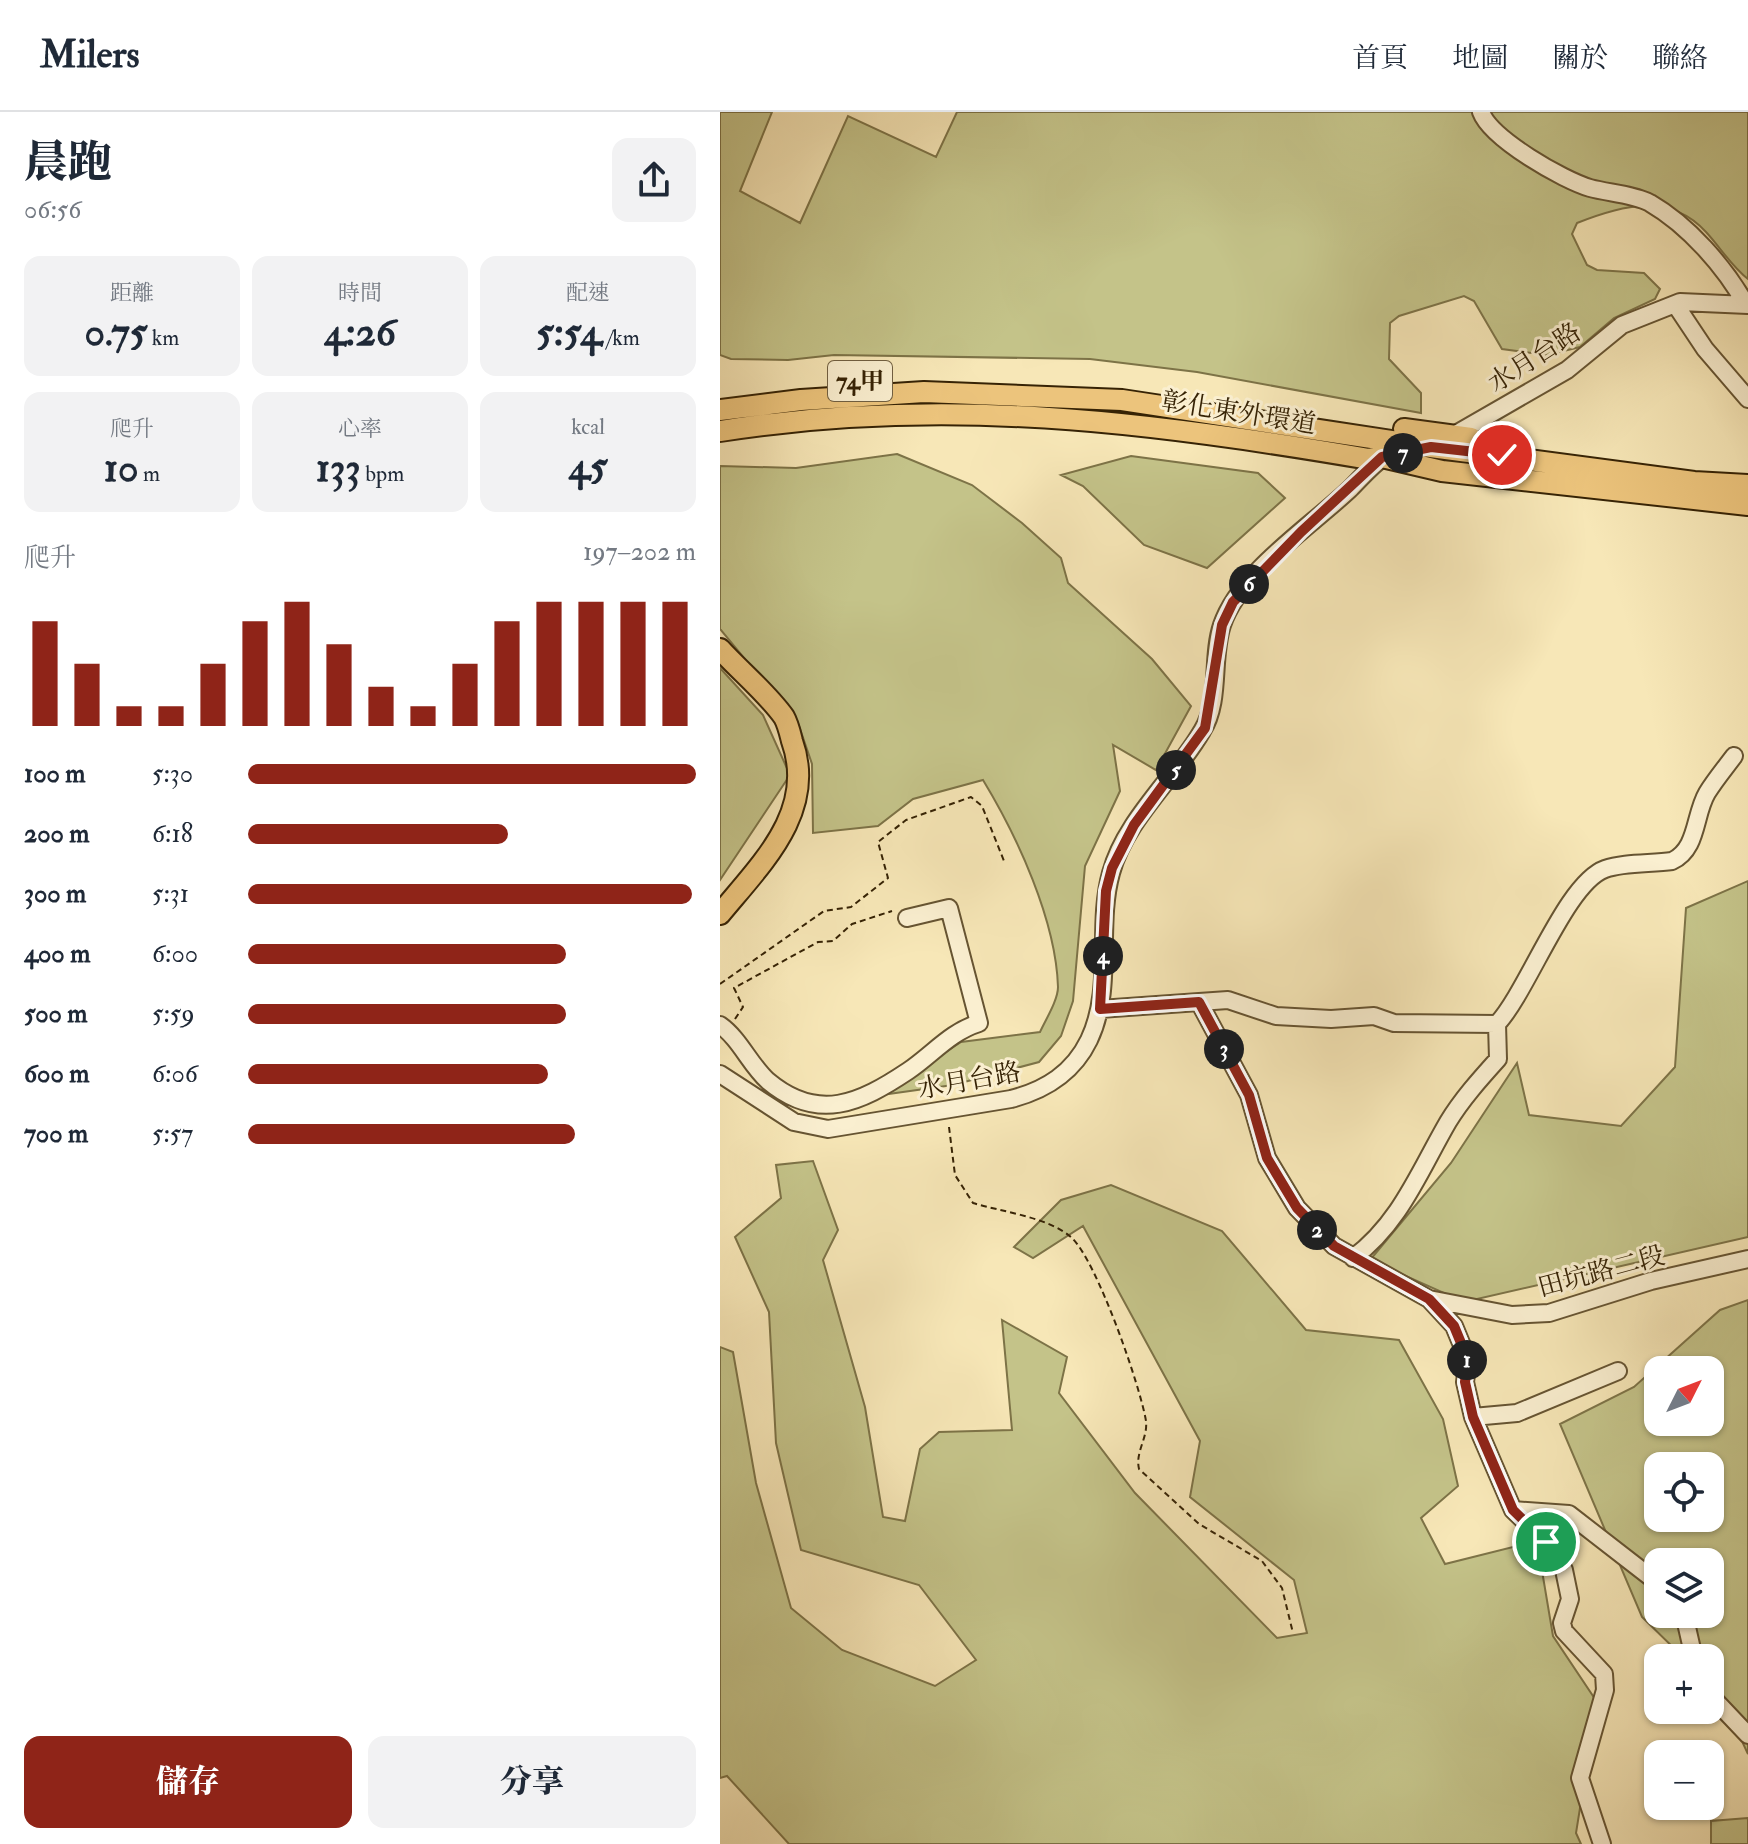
<!DOCTYPE html>
<html lang="zh-TW">
<meta charset="utf-8">
<style>
:root{--surface:#fff;--page:#f2f2f3;--text:#1f2937;--muted:#747a83;--line:#e0e1e3;--accent:#8f2418}
body{margin:0;font-family:"IM FELL Double Pica","Noto Serif TC",serif;background:var(--page);color:var(--text);height:100vh;display:flex;flex-direction:column;font-size:30px;white-space:nowrap}
*{box-sizing:border-box;margin:0}
p{font-size:26px;color:var(--muted)}
.icon{flex:none;width:44px;height:44px;fill:none;stroke:currentColor;stroke-width:2;stroke-linecap:round;stroke-linejoin:round}
.map{position:relative;flex:1;overflow:hidden}
.details{display:flex;flex-direction:column;background:var(--surface);width:720px}
.details>*{flex:none}
.needle{width:52px;rotate:48deg}
.buttons{position:absolute;left:924px;top:1244px;display:grid;gap:16px}
.buttons a{display:grid;place-items:center;width:80px;height:80px;border-radius:16px;background:var(--surface);box-shadow:0 2px 6px #0004;font-size:40px}
.pin{position:absolute;display:grid;place-items:center;width:68px;height:68px;color:#fff;margin:-34px;border:4px solid #fff;border-radius:50%;box-shadow:0 2px 8px #0007}
.km{position:absolute;width:40px;height:40px;margin:-20px;border-radius:50%;background:#222;color:#fff;font-size:22px;line-height:40px;text-align:center}
.round{display:grid;place-items:center;flex:none;width:84px;height:84px;border-radius:16px;background:var(--page)}
.summary{display:flex;align-items:center;justify-content:space-between;height:136px;padding:0 24px}
h1{font-size:44px;font-weight:800;line-height:60px}
.stats{display:grid;grid-template-columns:repeat(3,1fr);gap:12px;height:136px;padding:8px 24px}
.stats div{display:grid;align-content:center;border-radius:16px;background:var(--page);text-align:center}
.stats b{font-size:40px;font-weight:800}
.stats small{font-size:22px;font-weight:400}
.stats p{font-size:22px}
.chart{height:224px;padding:16px 24px}
.chart p{display:flex;justify-content:space-between}
.chart svg{width:100%;height:144px;margin-top:8px;stroke:var(--accent);stroke-width:6}
.button{display:flex;gap:16px;margin-top:auto;padding:16px 24px}
.button a{flex:1;height:92px;border-radius:16px;background:var(--accent);color:#fff;font-size:32px;font-weight:800;line-height:92px;text-align:center}
.button a+a{background:var(--page);color:var(--text)}
ul{padding:0 24px;list-style:none;font-size:26px}
li{display:grid;grid-template-columns:128px 96px 1fr;align-items:center;height:60px}
li i{height:20px;border-radius:10px;background:var(--accent)}
header{display:flex;align-items:center;gap:48px;box-sizing:border-box;height:112px;padding:0 40px;background:var(--surface);border-bottom:2px solid var(--line)}
header strong{font-size:38px}
nav{display:flex;gap:44px;margin-inline-start:auto;font-size:28px}
main{display:flex;flex:1;min-height:0}
.map>svg:first-child{display:block}
.green{fill:#c4c389;stroke:#7d7347;stroke-width:2;fill-rule:evenodd}
.lines{fill:none;stroke-linecap:round;stroke-linejoin:round}
.minor-casing{stroke:#665432;stroke-width:20}
.major-casing{stroke:#362305;stroke-width:24}
.path{stroke:#362305;stroke-width:2;stroke-dasharray:6 4;stroke-linecap:butt}
.minor{stroke:#faefd0;stroke-width:16}
.major{stroke:#ecc47c;stroke-width:20}
.route-casing{stroke:#fff;stroke-width:16}
.route{stroke:#8f2418;stroke-width:10}
.labels{text-anchor:middle;stroke-width:6;stroke-linejoin:round;paint-order:stroke}
.shield{fill:#faefd0;stroke:#716042;stroke-width:2}
.shield-label{font-size:24px;font-weight:bold;fill:#362305}
.street-label{font-size:26px;fill:#362305;stroke:#faefd0}
</style>
<header>
<strong>Milers</strong>
<nav><a>首頁</a><a>地圖</a><a>關於</a><a>聯絡</a></nav>
</header>
<main>
<section class="details">
<div class="summary"><div><h1>晨跑</h1><p>06:56</p></div><a class="round"><svg class="icon" aria-label="share" viewBox="0 0 24 24"><path d="M12 15V3M7 8l5-5 5 5M5 13v7h14v-7"/></svg></a></div>
<div class="stats">
<div><p>距離</p><b>0.75<small> km</small></b></div>
<div><p>時間</p><b>4:26</b></div>
<div><p>配速</p><b>5:54<small> /km</small></b></div>
</div>
<div class="stats">
<div><p>爬升</p><b>10<small> m</small></b></div>
<div><p>心率</p><b>133<small> bpm</small></b></div>
<div><p>kcal</p><b>45</b></div>
</div>
<div class="chart"><p><span>爬升</span>197–202 m</p>
<svg viewBox="0 0 160 44" preserveAspectRatio="none"><path d="M5 44V12M15 44V25M25 44V38M35 44V38M45 44V25M55 44V12M65 44V6M75 44V19M85 44V32M95 44V38M105 44V25M115 44V12M125 44V6M135 44V6M145 44V6M155 44V6"/></svg>
</div>
<ul>
<li><b>100 m</b>5:30<i style="width:100%"></i></li>
<li><b>200 m</b>6:18<i style="width:58%"></i></li>
<li><b>300 m</b>5:31<i style="width:99%"></i></li>
<li><b>400 m</b>6:00<i style="width:71%"></i></li>
<li><b>500 m</b>5:59<i style="width:71%"></i></li>
<li><b>600 m</b>6:06<i style="width:67%"></i></li>
<li><b>700 m</b>5:57<i style="width:73%"></i></li>
</ul>
<div class="button"><a>儲存</a><a>分享</a></div>
</section>
<div class="map">
<svg width="1028" height="1732" viewBox="0 0 1028 1732">
<rect width="100%" height="100%" fill="#f7e7b7"/>
<filter id="stains"><feTurbulence type="fractalNoise" baseFrequency=".0025" numOctaves="4"/><feColorMatrix values="0 0 0 0 .2 0 0 0 0 .09 0 0 0 0 .02 0 0 0 .5 -.17"/></filter>
<radialGradient id="worn" r=".72"><stop offset=".6" stop-color="#630" stop-opacity="0"/><stop offset="1" stop-color="#630" stop-opacity=".3"/></radialGradient>
<path class="green" d="M0 0H52L20 79 80 111 128 4 216 45 237 0H1028V167C1012 155 1000 135 986 120 949 79 900 94 857 111L852 122 867 153 877 158 924 161 940 177 935 187 894 206 860 235 827 243 782 237 754 189 744 184 679 204 670 211 669 247 701 281V301L477 260 370 247 114 243 68 248 11 247 0 243Z
M177 342 252 373 302 411 341 446 348 471 432 547 471 594 436 658 393 633 400 679 365 754 353 889 341 924 319 950 233 973 140 986 197 959 241 930 320 920C326 907 338 888 338 875 336 808 297 724 263 668L193 687 158 714 93 721 92 652 78 611 0 517V354L76 356Z
M411 344 538 361 565 386 487 456 424 433 363 374 341 363Z
M0 556 43 603 70 663 0 768Z
M1028 769V1125L744 1190 650 1148 731 1051 797 951 809 1003 901 1014 955 955 966 796Z
M93 1049 118 1118 103 1148 145 1295 163 1405 185 1409 200 1337 219 1320 292 1318 282 1208 347 1245 339 1281 415 1381 557 1526 587 1521 574 1468 470 1385 480 1329 363 1114 313 1146 294 1135 341 1088 391 1073 502 1119 586 1218 679 1228 723 1307 738 1374 701 1406 725 1452 817 1429 833 1524 877 1590 856 1721 861 1732H69L7 1664 0 1666V1235L13 1240 36 1371 71 1496 122 1538 215 1574 256 1548 199 1473 81 1438 56 1331 49 1200 15 1125 61 1086 56 1053Z
M1028 1188V1642L999 1580 990 1571V1546H964L922 1505 840 1312 914 1275 1000 1198ZM938 1258H990V1310H938ZM938 1354H990V1406H938ZM938 1450H990V1502H938Z
M1028 1706V1732H991V1709Z"/>
<g class="lines">
<defs>
<path id="minor" d="M761 0C771 27 843 68 870 76 888 81 913 82 930 91 968 113 1005 155 1026 193
M955 192 985 237 1028 287
M729 326 847 258 902 213 960 190 1028 193
M479 890 508 888 556 904 611 907 654 904 674 911 777 912
M380 897 479 890 529 983 547 1046 577 1096 614 1134 709 1187 792 1203 829 1201 931 1169 1028 1147
M0 913C20 927 30 953 48 969 98 1011 140 991 188 959 213 942 230 920 259 911L229 796 187 806
M0 962 74 1010 108 1017 291 987C326 978 353 961 369 928 394 876 376 815 391 761 405 708 455 666 482 619 501 589 491 546 502 513 520 460 590 415 630 377 641 366 652 353 665 344
M633 1146C680 1111 699 1060 728 1010 742 987 760 967 778 947L777 912C808 879 846 771 885 757 904 750 932 752 952 749 978 737 974 703 987 681 995 668 1005 656 1014 644
M709 1187 734 1214 748 1248 745 1270 753 1305 793 1398 826 1430 844 1458 850 1487 842 1511 844 1519 884 1562 885 1578 860 1666 882 1732
M753 1305 797 1301 898 1259
M793 1398 849 1402 938 1471
M964 1502 974 1546
M990 1583 1028 1623"/>
<path id="major" d="M0 298 81 288 204 280 402 288 711 335 974 370 1028 373
M684 317 751 326
M0 319C223 284 428 309 649 347L662 345 722 359 1028 393
M0 537C20 559 47 581 64 605 68 612 70 621 72 629 97 699 42 751 0 802"/>
</defs>
<use href="#minor" class="minor-casing"/>
<use href="#major" class="major-casing"/>
<path class="path" d="M0 872 104 799 131 795 168 766 158 730 186 708 251 685 262 694 284 749
M15 907 23 895 14 876 98 830 113 829 132 812 172 799
M229 1015 235 1063 253 1091C282 1100 329 1105 352 1126 377 1150 420 1273 426 1309 428 1326 415 1340 419 1357L479 1412 542 1449 562 1476 573 1521"/>
<use href="#minor" class="minor"/>
<use href="#major" class="major"/>
</g>
<g class="lines">
<defs>
<path id="route" d="M782 343 711 335 662 345 581 420 513 490 502 513 485 616 414 713 392 756 386 779 380 897 479 890 529 983 547 1046 577 1096 614 1134 709 1187 734 1214 748 1248 745 1270 753 1305 793 1398 826 1430"/>
</defs>
<use href="#route" class="route-casing"/>
<use href="#route" class="route"/>
</g>
<g class="labels">
<rect class="shield" x="108" y="249" width="64" height="40" rx="6"/>
<g class="shield-label">
<text x="140" y="277">74甲</text>
</g>
<g class="street-label">
<text transform="translate(814 245) rotate(-33)" y="9">水月台路</text>
<text transform="translate(519 300) rotate(9)" y="9">彰化東外環道</text>
<text transform="translate(249 968) rotate(-10)" y="9">水月台路</text>
<text transform="translate(881 1159) rotate(-15)" y="9">田坑路二段</text>
</g>
</g>
<rect width="100%" height="100%" filter="url(#stains)"/>
<rect width="100%" height="100%" fill="url(#worn)"/>
</svg>
<div class="buttons">
<a><svg class="needle" viewBox="-14 -14 28 28"><path d="M0-13l5 13h-10z" fill="#e53935"/><path d="M0 13l5-13h-10z" fill="#747a83"/></svg></a>
<a><svg class="icon" aria-label="locate" viewBox="0 0 24 24"><circle cx="12" cy="12" r="6"/><path d="M12 2v4M12 18v4M2 12h4M18 12h4"/></svg></a>
<a><svg class="icon" aria-label="layers" viewBox="0 0 24 24"><path d="M12 4l9 5-9 5-9-5zM3 14l9 5 9-5"/></svg></a>
<a>+</a>
<a>−</a>
</div>
<div class="pin" style="left:826px;top:1430px;background:#1e9e55"><svg class="icon" aria-label="arrive" viewBox="0 0 24 24"><path d="M6 21V4h12l-3 4 3 4H6"/></svg></div>
<div class="pin" style="left:782px;top:343px;background:#d93025"><svg class="icon" aria-label="check" viewBox="0 0 24 24"><path d="M5 12l5 5 9-10"/></svg></div>
<b class="km" style="left:747px;top:1248px">1</b>
<b class="km" style="left:597px;top:1118px">2</b>
<b class="km" style="left:504px;top:937px">3</b>
<b class="km" style="left:383px;top:844px">4</b>
<b class="km" style="left:456px;top:658px">5</b>
<b class="km" style="left:529px;top:472px">6</b>
<b class="km" style="left:683px;top:341px">7</b>
</div>
</main>
